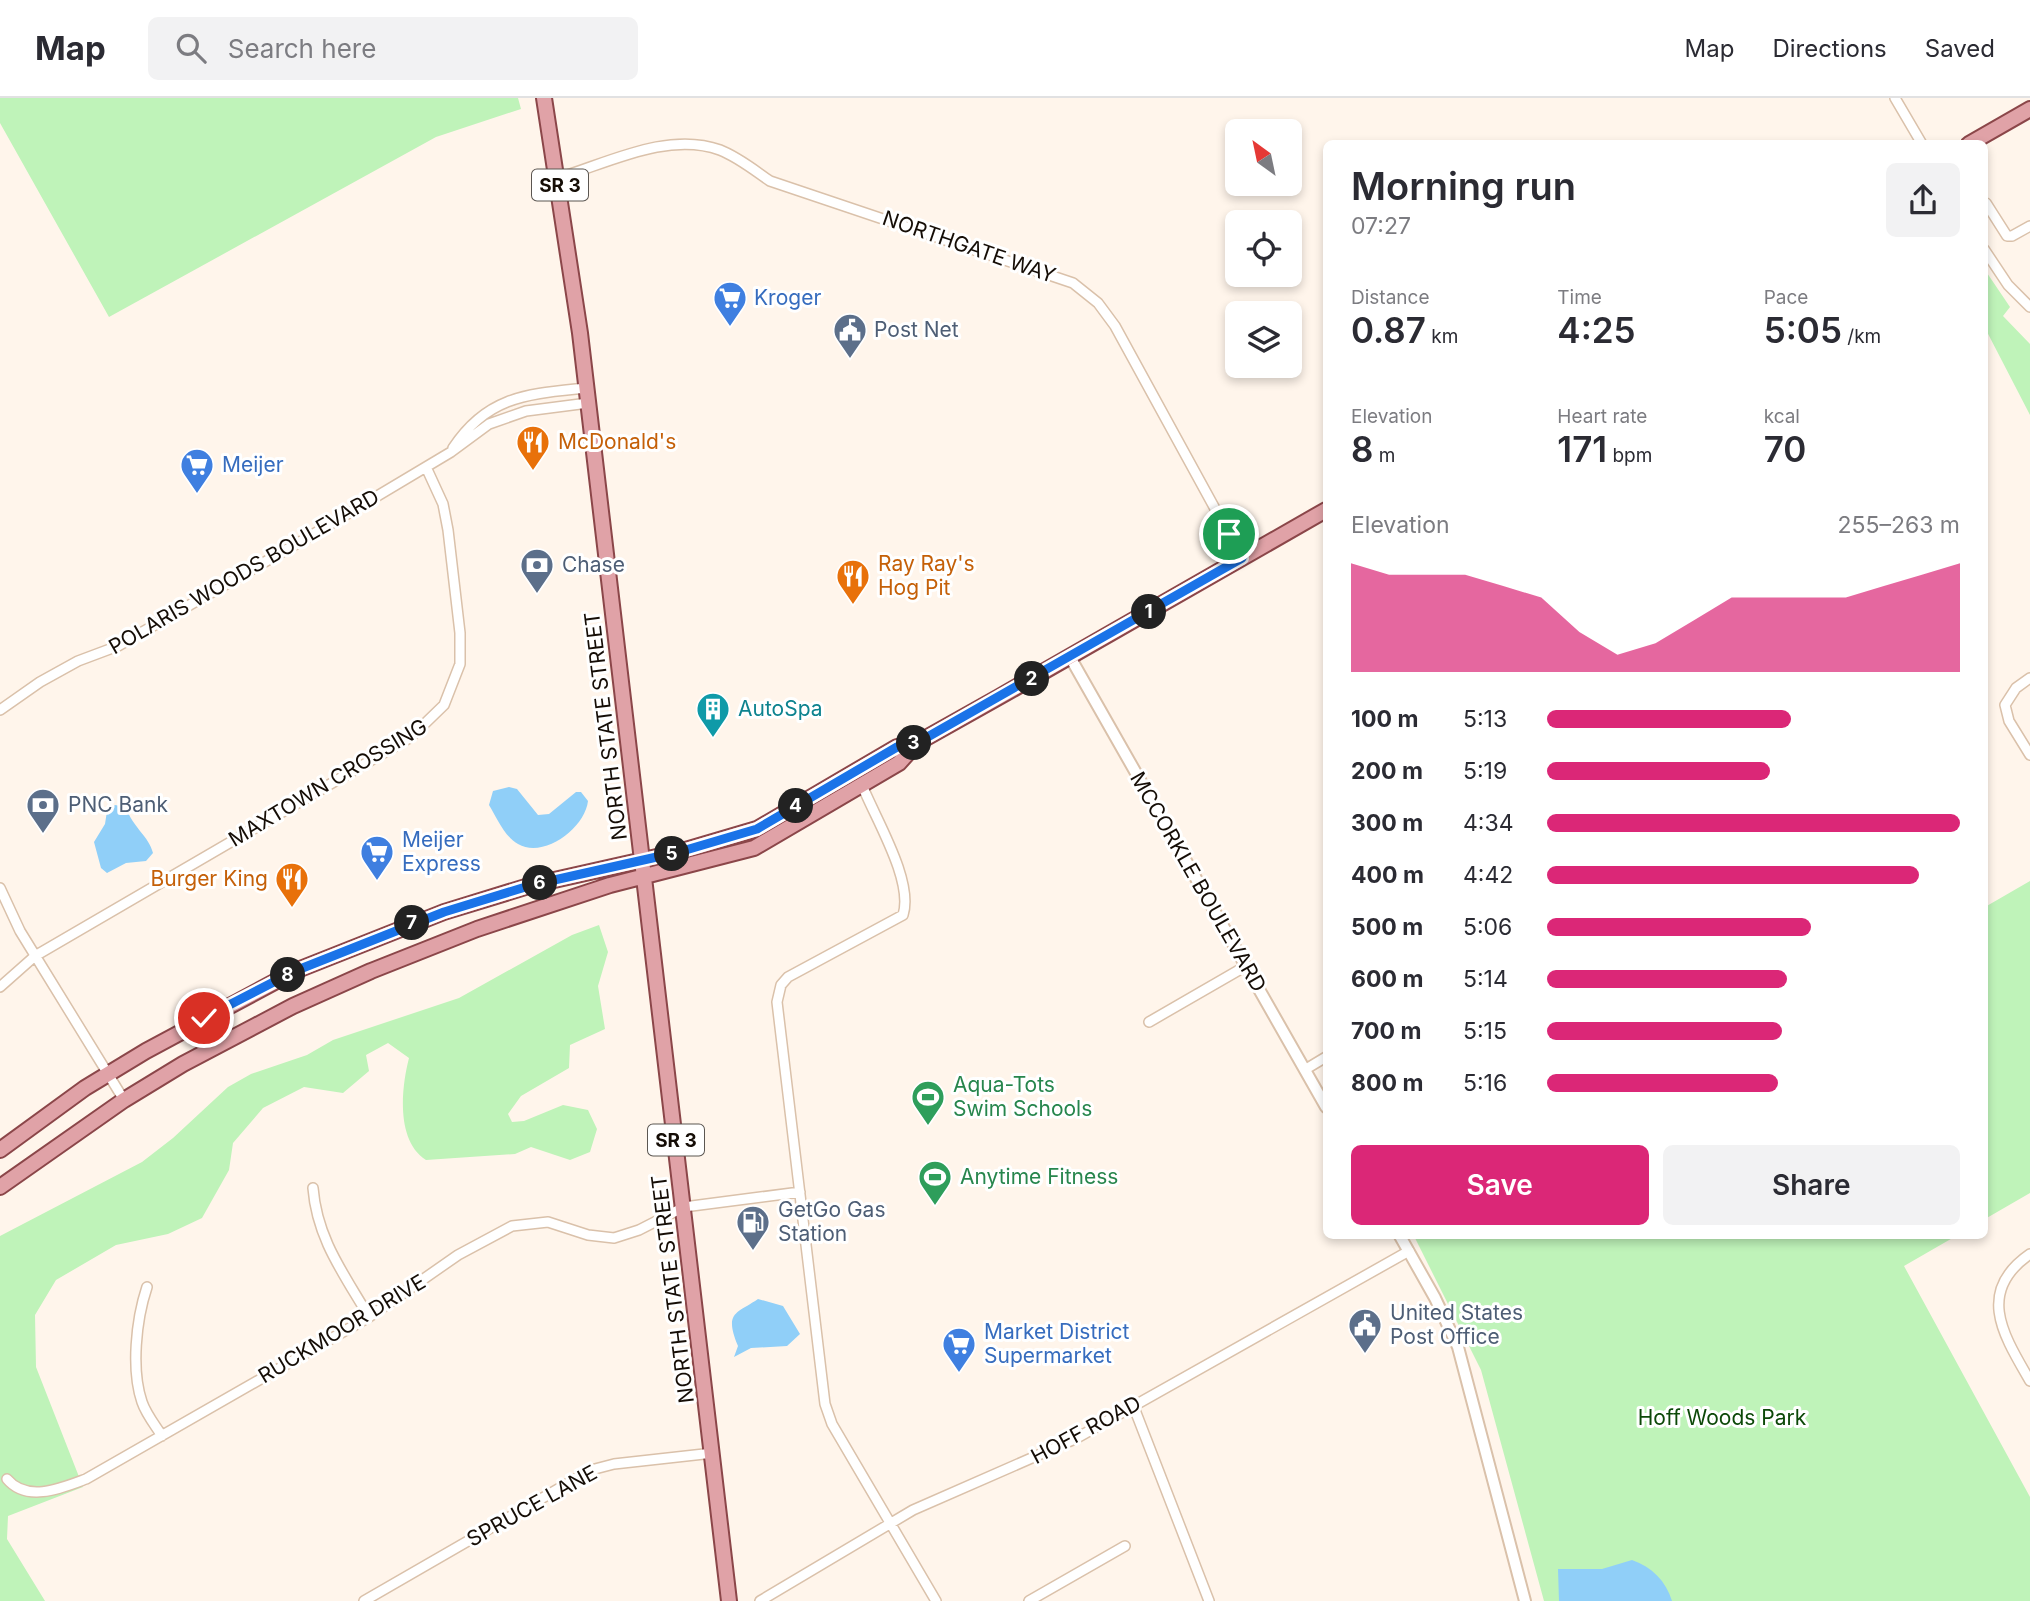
<!DOCTYPE html>
<meta charset="utf-8">
<style>
:root{--surface:#fff;--page:#f2f2f3;--text:#2b2b33;--muted:#7c7c81;--line:#e1e1e2;--accent:#db2777}
body{margin:0;font-family:Inter,sans-serif;background:var(--page);color:var(--text);height:100vh;display:flex;flex-direction:column;font-size:26px;white-space:nowrap}
*{box-sizing:border-box;margin:0}
p{font-size:23px;color:var(--muted)}
.icon{flex:none;width:38px;height:38px;fill:none;stroke:currentColor;stroke-width:2;stroke-linecap:round;stroke-linejoin:round}
.map{position:relative;flex:1;overflow:hidden}
.panel{position:absolute;left:1323px;top:42px;width:665px;height:1099px;display:flex;flex-direction:column;background:var(--surface);border-radius:10px;box-shadow:0 4px 10px #0003}
.panel>*{flex:none}
.needle{width:46px;rotate:327deg}
.buttons{position:absolute;left:1225px;top:21px;display:grid;gap:14px}
.buttons a{display:grid;place-items:center;width:77px;height:77px;border-radius:10px;background:var(--surface);box-shadow:0 4px 10px #0003;font-size:35px}
.pin{position:absolute;display:grid;place-items:center;width:60px;height:60px;color:#fff;margin:-30px;border:4px solid #fff;border-radius:50%;box-shadow:0 2px 7px #0007}
.km{position:absolute;width:35px;height:35px;margin:-18px;border-radius:50%;background:#222;color:#fff;font-size:19px;line-height:35px;text-align:center}
.round{display:grid;place-items:center;flex:none;width:74px;height:74px;border-radius:10px;background:var(--page)}
.headline{display:flex;align-items:center;justify-content:space-between;height:119px;padding:0 28px}
h1{font-size:38px;font-weight:600;line-height:52px}
.figures{display:grid;grid-template-columns:repeat(3,1fr);gap:10px;height:119px;padding:7px 28px}
.figures div{display:grid;align-content:center}
.figures b{font-size:35px;font-weight:600}
.figures small{font-size:19px;font-weight:400}
.figures p{font-size:19px}
.chart{height:196px;padding:14px 28px}
.chart p{display:flex;justify-content:space-between}
.chart svg{width:100%;height:126px;margin-top:7px;fill:var(--accent);opacity:.7}
.action{display:flex;gap:14px;margin-top:auto;padding:14px 28px}
.action a{flex:1;height:80px;border-radius:10px;background:var(--accent);color:#fff;font-size:28px;font-weight:600;line-height:80px;text-align:center}
.action a+a{background:var(--page);color:var(--text)}
ul{padding:0 28px;list-style:none;font-size:23px}
li{display:grid;grid-template-columns:112px 84px 1fr;align-items:center;height:52px}
li i{height:18px;border-radius:9px;background:var(--accent)}
header{display:flex;align-items:center;gap:42px;box-sizing:border-box;height:98px;padding:0 35px;background:var(--surface);border-bottom:2px solid var(--line)}
header strong{font-size:33px}
nav{display:flex;gap:38px;margin-inline-start:auto;font-size:24px}
.search{width:490px;height:63px;background:var(--page);display:flex;align-items:center;gap:18px;box-sizing:border-box;padding:0 24px;border-radius:10px;color:var(--muted);font-size:26px}
.map>svg:first-child{display:block}
.green{fill:#bff3b9}
.water{fill:#90cff8}
.lines{fill:none;stroke-linecap:round;stroke-linejoin:round}
.minor-casing{stroke:#dac1aa;stroke-width:12}
.tertiary-casing{stroke:#dac1aa;stroke-width:14}
.primary-casing{stroke:#8b4649;stroke-width:18}
.minor{stroke:#fff;stroke-width:9}
.tertiary{stroke:#fff;stroke-width:10}
.primary{stroke:#e0a2a7;stroke-width:14}
.route-casing{stroke:#fff;stroke-width:14}
.route{stroke:#1a73e8;stroke-width:9}
.labels{text-anchor:middle;stroke-width:6;stroke-linejoin:round;paint-order:stroke}
.shield{fill:#fff;stroke:#5b5651;stroke-width:2}
.shield-label{font-size:19px;font-weight:bold;fill:#150d06}
.street-label{font-size:21px;fill:#150d06;stroke:#fff}
.shop-label{font-size:21px;fill:#366cbe;stroke:#fff;text-anchor:start}
.service-label{font-size:21px;fill:#4e5e75;stroke:#fff;text-anchor:start}
.food-label{font-size:21px;fill:#c56008;stroke:#fff;text-anchor:start}
.culture-label{font-size:21px;fill:#0d838f;stroke:#fff;text-anchor:start}
.leisure-label{font-size:21px;fill:#27864d;stroke:#fff;text-anchor:start}
.park-label{font-size:21px;fill:#0c4908;stroke:#fff}
</style>
<header>
<strong>Map</strong>
<div class="search"><svg class="icon" aria-label="search" viewBox="0 0 24 24"><circle cx="10" cy="10" r="6"/><path d="M15 15l6 6"/></svg>Search here</div>
<nav><a>Map</a><a>Directions</a><a>Saved</a></nav>
</header>
<div class="map">
<svg width="2030" height="1503" viewBox="0 0 2030 1503">
<rect width="100%" height="100%" fill="#fff5eb"/>
<path class="green" d="M0 0H518L521 11 436 39 109 219 0 25Z
M1985 172 2010 209 2003 218 2030 246V317L1985 230Z
M2030 783V1095L1985 1121V809Z
M599 827 608 854 598 888 605 931 570 947 569 970 521 998 508 1016 512 1024 524 1023 563 1007 588 1012 597 1031 590 1054 570 1062 531 1049 515 1056 426 1062C396 1043 401 991 409 960L388 945 366 957 369 973 343 995 304 989 263 1010 233 1045 229 1072 202 1120 168 1136 116 1147 56 1182 35 1217 36 1269 83 1389 8 1418 7 1441 45 1503H0V1138L142 1064 173 1040 228 989 251 976 307 957 333 942 459 900 572 837Z
M1414 1138H1956L1904 1168 2030 1399V1503H1544L1481 1272Z"/>
<path class="water" d="M509 689 517 691 538 717 549 716 576 694H581L588 703C585 730 544 761 518 746 504 738 497 720 489 707L493 693Z
M115 707 126 709C132 729 149 738 153 755L146 763 126 765 107 775 101 770 94 744 105 726 107 713Z
M758 1201 783 1208 800 1236 787 1248 751 1250 734 1259 738 1248C724 1214 736 1216 758 1201Z
M1632 1462C1652 1469 1666 1483 1672 1503H1559L1558 1471H1602Z"/>
<g class="lines">
<defs>
<path id="minor" d="M1895 0 1922 46
M558 80C608 65 668 33 720 52 738 59 754 72 770 83L1073 185 1098 205 1115 228 1242 460
M1986 105 2007 138H2012L2030 128
M1984 151 2008 187 2030 209
M453 350C488 297 529 296 586 290
M2030 580 2016 590 2005 607 2009 623 2030 657
M0 612 40 584 78 563 118 548 312 437 451 354 489 326 526 313 588 305
M862 687C875 720 914 783 903 817L788 879 781 887 777 904 825 1306 832 1326 936 1503
M0 790 20 833 124 1002
M0 889 35 858 411 639 444 607 460 566V535L448 432 443 406 426 369
M1149 924 1246 868
M1306 971 1326 959
M313 1090C317 1141 344 1176 369 1219
M2030 1156C1975 1194 2004 1238 2030 1283
M147 1189C136 1222 131 1272 142 1304 146 1316 155 1327 162 1338
M1133 1307 1209 1503
M7 1381C27 1405 62 1390 86 1381L369 1219 458 1157 512 1128 548 1124 588 1137 614 1140 639 1132 684 1109 800 1094
M364 1503 591 1372 614 1366 713 1355
M760 1503 913 1412 1075 1341 1409 1153
M1029 1503 1125 1448"/>
<path id="tertiary" d="M1070 559 1326 1009
M1400 1138 1435 1200 1458 1249 1525 1503"/>
<path id="primary" d="M544 0 580 235 729 1503
M1969 46 2030 11
M0 1052 85 990 146 953 295 873 444 814 532 787 679 754 757 731 897 649 917 645 999 599 1326 412
M0 1089 124 1002 183 966 293 908 371 873 477 831 610 787 754 750 899 665 917 645"/>
</defs>
<use href="#minor" class="minor-casing"/>
<use href="#tertiary" class="tertiary-casing"/>
<use href="#primary" class="primary-casing"/>
<use href="#minor" class="minor"/>
<use href="#tertiary" class="tertiary"/>
<use href="#primary" class="primary"/>
</g>
<g class="lines">
<defs>
<path id="route" d="M204 920 295 873 444 814 532 787 679 754 757 731 897 649 917 645 1242 460 1229 436"/>
</defs>
<use href="#route" class="route-casing"/>
<use href="#route" class="route"/>
</g>
<defs>
<symbol id="supermarket-pin" viewBox="-11 -11 22 30"><path d="M0 17L-7.5 6A9.5 9.5 0 1 1 7.5 6Z" fill="#3f7fe0" stroke="#fff"/><path d="M-6-5.5h2.5l.6 2H6L4.5 2H-2.5L-4.4-4H-6ZM-1.5 3.2a1.3 1.3 0 1 0 .1 0ZM3 3.2a1.3 1.3 0 1 0 .1 0Z" fill="#fff"/></symbol>
<symbol id="civic-pin" viewBox="-11 -11 22 30"><path d="M0 17L-7.5 6A9.5 9.5 0 1 1 7.5 6Z" fill="#5c6f8a" stroke="#fff"/><path d="M-.6-6.5H3V-4.5H.6V-3L4-1V1h2V6H-6V1h2V-1L-.6-3ZM-1.2 2.5V6h2.4V2.5Z" fill="#fff"/></symbol>
<symbol id="restaurant-pin" viewBox="-11 -11 22 30"><path d="M0 17L-7.5 6A9.5 9.5 0 1 1 7.5 6Z" fill="#e8710a" stroke="#fff"/><path d="M-5-6h1v4h1v-4h1v4h1v-4h1v5L-1.5 .5V6h-2V.5L-5-1ZM5-6V6H3V1.5H1.5Q1.5-4 5-6Z" fill="#fff"/></symbol>
<symbol id="bank-pin" viewBox="-11 -11 22 30"><path d="M0 17L-7.5 6A9.5 9.5 0 1 1 7.5 6Z" fill="#5c6f8a" stroke="#fff"/><path d="M-6-4H6V4H-6ZM0-2.3a2.3 2.3 0 1 0 0 4.6a2.3 2.3 0 1 0 0-4.6Z" fill="#fff"/></symbol>
<symbol id="building-pin" viewBox="-11 -11 22 30"><path d="M0 17L-7.5 6A9.5 9.5 0 1 1 7.5 6Z" fill="#0f9aa8" stroke="#fff"/><path d="M-4-6H4V6H1V3H-1V6H-4ZM-2.5-4.3h1.7v1.8h-1.7ZM.8-4.3h1.7v1.8H.8ZM-2.5-1h1.7V.8h-1.7ZM.8-1h1.7V.8H.8Z" fill="#fff"/></symbol>
<symbol id="stadium-pin" viewBox="-11 -11 22 30"><path d="M0 17L-7.5 6A9.5 9.5 0 1 1 7.5 6Z" fill="#2e9e5b" stroke="#fff"/><path d="M0-5a6.5 5 0 1 0 0 10a6.5 5 0 1 0 0-10ZM-3.5-1.8h7v3.6h-7Z" fill="#fff"/></symbol>
<symbol id="fuel-pin" viewBox="-11 -11 22 30"><path d="M0 17L-7.5 6A9.5 9.5 0 1 1 7.5 6Z" fill="#5c6f8a" stroke="#fff"/><path d="M-5.5-6h7V0h2V4h1.3V-2.5L3-4.5l.8-.8L6-3V5H2.5V1h-1V6h-7ZM-4.2-4.7v3.2H.2V-4.7Z" fill="#fff"/></symbol>
</defs>
<g fill-rule="evenodd">
<use href="#supermarket-pin" x="711" y="181" width="38" height="52"/>
<use href="#civic-pin" x="831" y="213" width="38" height="52"/>
<use href="#restaurant-pin" x="514" y="325" width="38" height="52"/>
<use href="#supermarket-pin" x="178" y="348" width="38" height="52"/>
<use href="#bank-pin" x="518" y="448" width="38" height="52"/>
<use href="#restaurant-pin" x="834" y="459" width="38" height="52"/>
<use href="#building-pin" x="694" y="592" width="38" height="52"/>
<use href="#bank-pin" x="24" y="688" width="38" height="52"/>
<use href="#supermarket-pin" x="358" y="735" width="38" height="52"/>
<use href="#restaurant-pin" x="273" y="762" width="38" height="52"/>
<use href="#stadium-pin" x="909" y="980" width="38" height="52"/>
<use href="#stadium-pin" x="916" y="1060" width="38" height="52"/>
<use href="#fuel-pin" x="734" y="1105" width="38" height="52"/>
<use href="#civic-pin" x="1346" y="1208" width="38" height="52"/>
<use href="#supermarket-pin" x="940" y="1227" width="38" height="52"/>
</g>
<g class="labels">
<g class="shield">
<rect x="532" y="71.5" width="56" height="31" rx="5"/>
<rect x="648" y="1026.5" width="56" height="31" rx="5"/>
</g>
<g class="shield-label">
<text x="560" y="94">SR 3</text>
<text x="676" y="1049">SR 3</text>
</g>
<g class="street-label">
<text transform="translate(969 149) rotate(19)" y="7">NORTHGATE WAY</text>
<text transform="translate(244 474) rotate(-30)" y="7">POLARIS WOODS BOULEVARD</text>
<text transform="translate(606 628) rotate(-97)" y="7">NORTH STATE STREET</text>
<text transform="translate(328 685) rotate(-31)" y="7">MAXTOWN CROSSING</text>
<text transform="translate(1198 784) rotate(60)" y="7">MCCORKLE BOULEVARD</text>
<text transform="translate(673 1191) rotate(-97)" y="7">NORTH STATE STREET</text>
<text transform="translate(342 1231) rotate(-31)" y="7">RUCKMOOR DRIVE</text>
<text transform="translate(1086 1332) rotate(-28)" y="7">HOFF ROAD</text>
<text transform="translate(532 1408) rotate(-29)" y="7">SPRUCE LANE</text>
</g>
<g class="shop-label">
<text x="754" y="207">Kroger</text>
<text x="222" y="374">Meijer</text>
<text x="402" y="749">Meijer<tspan x="402" dy="24">Express</tspan></text>
<text x="984" y="1241">Market District<tspan x="984" dy="24">Supermarket</tspan></text>
</g>
<g class="service-label">
<text x="874" y="239">Post Net</text>
<text x="562" y="474">Chase</text>
<text x="68" y="714">PNC Bank</text>
<text x="778" y="1119">GetGo Gas<tspan x="778" dy="24">Station</tspan></text>
<text x="1390" y="1222">United States<tspan x="1390" dy="24">Post Office</tspan></text>
</g>
<g class="food-label">
<text x="558" y="351">McDonald's</text>
<text x="878" y="473">Ray Ray's<tspan x="878" dy="24">Hog Pit</tspan></text>
<text x="268" y="788" text-anchor="end">Burger King</text>
</g>
<g class="culture-label">
<text x="738" y="618">AutoSpa</text>
</g>
<g class="leisure-label">
<text x="953" y="994">Aqua-Tots<tspan x="953" dy="24">Swim Schools</tspan></text>
<text x="960" y="1086">Anytime Fitness</text>
</g>
<g class="park-label">
<text x="1722" y="1327">Hoff Woods Park</text>
</g>
</g>
</svg>
<div class="buttons">
<a><svg class="needle" viewBox="-14 -14 28 28"><path d="M0-13l5 13h-10z" fill="#e53935"/><path d="M0 13l5-13h-10z" fill="#7c7c81"/></svg></a>
<a><svg class="icon" aria-label="locate" viewBox="0 0 24 24"><circle cx="12" cy="12" r="6"/><path d="M12 2v4M12 18v4M2 12h4M18 12h4"/></svg></a>
<a><svg class="icon" aria-label="layers" viewBox="0 0 24 24"><path d="M12 4l9 5-9 5-9-5zM3 14l9 5 9-5"/></svg></a>
</div>
<div class="pin" style="left:1229px;top:436px;background:#1e9e55"><svg class="icon" aria-label="arrive" viewBox="0 0 24 24"><path d="M6 21V4h12l-3 4 3 4H6"/></svg></div>
<div class="pin" style="left:204px;top:920px;background:#d93025"><svg class="icon" aria-label="check" viewBox="0 0 24 24"><path d="M5 12l5 5 9-10"/></svg></div>
<b class="km" style="left:1149px;top:514px">1</b>
<b class="km" style="left:1032px;top:581px">2</b>
<b class="km" style="left:914px;top:645px">3</b>
<b class="km" style="left:796px;top:708px">4</b>
<b class="km" style="left:672px;top:756px">5</b>
<b class="km" style="left:540px;top:785px">6</b>
<b class="km" style="left:412px;top:825px">7</b>
<b class="km" style="left:288px;top:877px">8</b>
<section class="panel">
<div class="headline"><div><h1>Morning run</h1><p>07:27</p></div><a class="round"><svg class="icon" aria-label="share" viewBox="0 0 24 24"><path d="M12 15V3M7 8l5-5 5 5M5 13v7h14v-7"/></svg></a></div>
<div class="figures">
<div><p>Distance</p><b>0.87<small> km</small></b></div>
<div><p>Time</p><b>4:25</b></div>
<div><p>Pace</p><b>5:05<small> /km</small></b></div>
</div>
<div class="figures">
<div><p>Elevation</p><b>8<small> m</small></b></div>
<div><p>Heart rate</p><b>171<small> bpm</small></b></div>
<div><p>kcal</p><b>70</b></div>
</div>
<div class="chart"><p><span>Elevation</span>255–263 m</p>
<svg viewBox="0 0 160 44" preserveAspectRatio="none"><path d="M0 44V6L10 10L20 10L30 10L40 14L50 18L60 30L70 38L80 34L90 26L100 18L110 18L120 18L130 18L140 14L150 10L160 6V44z"/></svg>
</div>
<ul>
<li><b>100 m</b>5:13<i style="width:59%"></i></li>
<li><b>200 m</b>5:19<i style="width:54%"></i></li>
<li><b>300 m</b>4:34<i style="width:100%"></i></li>
<li><b>400 m</b>4:42<i style="width:90%"></i></li>
<li><b>500 m</b>5:06<i style="width:64%"></i></li>
<li><b>600 m</b>5:14<i style="width:58%"></i></li>
<li><b>700 m</b>5:15<i style="width:57%"></i></li>
<li><b>800 m</b>5:16<i style="width:56%"></i></li>
</ul>
<div class="action"><a>Save</a><a>Share</a></div>
</section>
</div>
